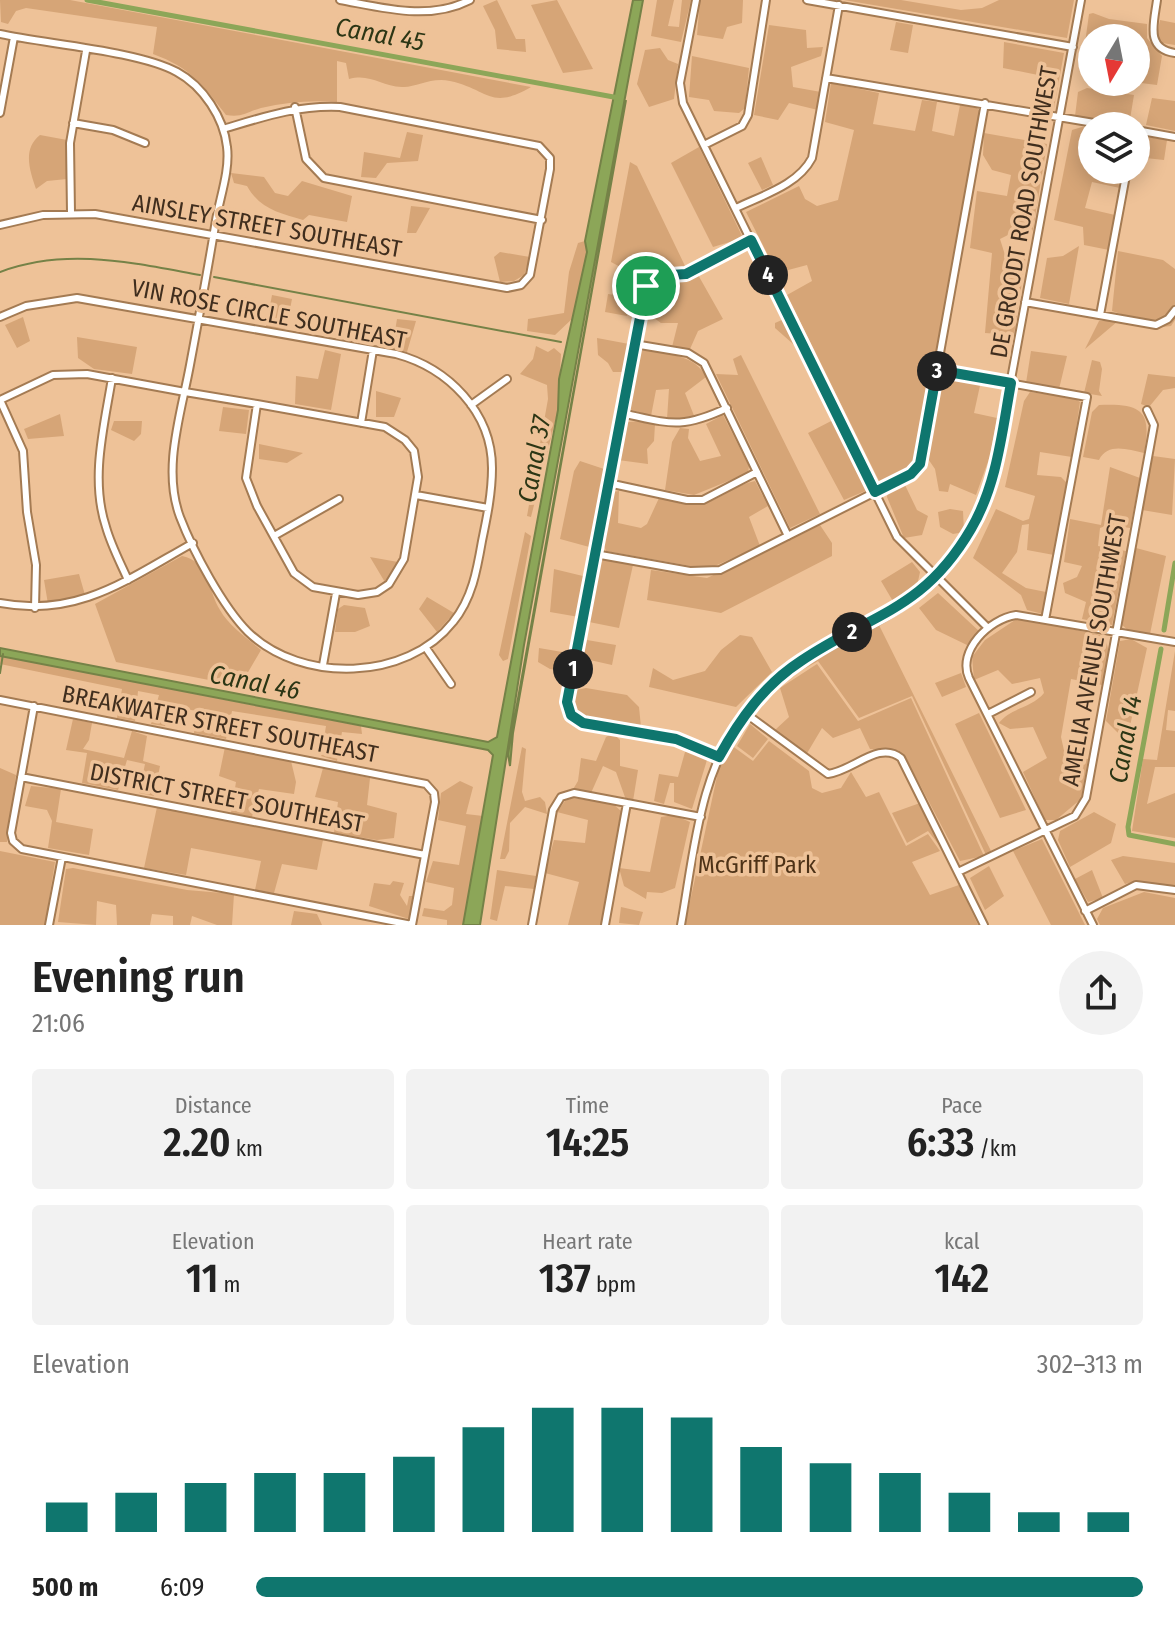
<!DOCTYPE html>
<meta charset="utf-8">
<style>
:root{--surface:#fff;--page:#f2f2f2;--text:#222;--muted:#767676;--accent:#0f766e}
body{margin:0;font-family:"Fira Sans Condensed",sans-serif;background:var(--page);color:var(--text);height:100vh;display:flex;flex-direction:column;font-size:30px;white-space:nowrap}
*{box-sizing:border-box;margin:0}
p{font-size:26px;color:var(--muted)}
.icon{flex:none;width:44px;height:44px;fill:none;stroke:currentColor;stroke-width:2;stroke-linecap:round;stroke-linejoin:round}
.map{position:relative;height:925px;overflow:hidden}
.sheet{display:flex;flex-direction:column;background:var(--surface);flex:1}
.sheet>*{flex:none}
.needle{width:52px;rotate:190deg}
.fabs{position:absolute;left:1078px;top:24px;display:grid;gap:16px}
.fabs a{display:grid;place-items:center;width:72px;height:72px;border-radius:50%;background:var(--surface);box-shadow:0 4px 20px #0003;font-size:40px}
.pin{position:absolute;display:grid;place-items:center;width:68px;height:68px;color:#fff;margin:-34px;border:4px solid #fff;border-radius:50%;box-shadow:0 2px 8px #0007}
.km{position:absolute;width:40px;height:40px;margin:-20px;border-radius:50%;background:#222;color:#fff;font-size:22px;line-height:40px;text-align:center}
.round{display:grid;place-items:center;flex:none;width:84px;height:84px;border-radius:42px;background:var(--page)}
.head{display:flex;align-items:center;justify-content:space-between;height:136px;padding:0 32px}
h1{font-size:44px;font-weight:600;line-height:60px}
.metrics{display:grid;grid-template-columns:repeat(3,1fr);gap:12px;height:136px;padding:8px 32px}
.metrics div{display:grid;align-content:center;border-radius:8px;background:var(--page);text-align:center}
.metrics b{font-size:40px;font-weight:600}
.metrics small{font-size:22px;font-weight:400}
.metrics p{font-size:22px}
.chart{height:224px;padding:16px 32px}
.chart p{display:flex;justify-content:space-between}
.chart svg{width:100%;height:144px;margin-top:8px;stroke:var(--accent);stroke-width:6}
ul{padding:0 32px;list-style:none;font-size:26px}
li{display:grid;grid-template-columns:128px 96px 1fr;align-items:center;height:60px}
li i{height:20px;border-radius:10px;background:var(--accent)}
.map>svg:first-child{display:block}
.green{fill:#d6a577}
.water{fill:#8ca658;stroke:#758247;stroke-width:2}
.lines{fill:none;stroke-linecap:round;stroke-linejoin:round}
.stream{stroke:#758247;stroke-width:2}
.canal{stroke:#8ca658;stroke-width:5}
.minor-casing{stroke:#a47b53;stroke-width:10}
.minor{stroke:#fff;stroke-width:6}
.route-casing{stroke:#fff;stroke-width:16}
.route{stroke:#0f766e;stroke-width:10}
.labels{text-anchor:middle;stroke-width:7;stroke-linejoin:round;paint-order:stroke}
.street-label{font-size:24px;fill:#402e1e;stroke:#eec298}
.park-label{font-size:24px;fill:#4d3217;stroke:#eec298}
.water-label{font-size:26px;font-style:italic;fill:#2c3615;stroke:#eec298}
</style>
<div class="map">
<svg width="1175" height="925" viewBox="0 0 1175 925">
<rect width="100%" height="100%" fill="#eec298"/>
<path class="green" d="M0 0H70L531 87C490 111 488 89 450 81 430 77 416 88 402 87 381 86 370 73 349 79L346 63 337 61V102C311 100 287 102 261 108 247 112 242 118 226 115 202 84 191 68 153 54L157 27 26 8 16 11 8 24 1 22Z
M497 0 516 39H525L526 52 497 49 495 30 483 6Z
M557 0 593 69 563 73 531 5Z
M657 0H674L668 26 679 27 682 0H691L681 42 651 36Z
M700 0H743L742 23 727 27 723 39 697 35Z
M844 0H901L961 10 982 8 999 0H1074L1067 38Z
M1093 13 1109 19 1147 24V38L1162 56 1157 85 1133 82 1136 38H1092V76L1081 72 1089 14Z
M1160 20 1175 23V45L1162 43 1157 35Z
M896 22 913 25 908 53 890 50Z
M769 25 806 30 807 48 823 47 821 56 791 67 793 87 821 92 818 110 789 103 778 120 754 115Z
M1004 42 1064 53 1054 108 1033 105 1038 75 1003 68Z
M660 48 668 60 678 64 674 99 649 107 637 84 645 50Z
M692 56 749 68 745 108 739 113 714 111 709 100 689 97Z
M831 83 879 93 873 124 915 131 922 100 937 102 932 131 954 136 960 105 977 108 980 112 917 462 881 485 787 295 812 281 807 265 777 273 746 212 799 186 805 199 817 206 838 200 854 130 825 122Z
M1087 88 1134 95 1130 119 1124 125 1075 116 1078 92Z
M1152 98 1175 101V131L1146 125Z
M1082 127 1092 128V170L1115 173 1120 188 1092 182 1085 208 1115 215 1109 250 1084 245 1083 227 1054 220 1072 130Z
M407 132 423 135 418 161 387 163 376 178 361 177 364 152 400 158Z
M984 133 1047 144 1033 229 1030 236 1008 235 1000 239 1005 255H1026L1014 335 985 333 992 253 970 248 977 191 1007 196 1011 175 992 170 983 155Z
M40 135 67 140V179L47 181 36 189C30 171 22 149 40 135Z
M1147 137 1167 140 1164 160 1136 157 1140 141Z
M699 147 743 238 713 247 671 163Z
M761 157 773 185 762 190 748 163Z
M630 162 637 166 686 268 654 273 643 279 611 262Z
M231 173 264 177 275 193 288 196 302 181 352 196 347 222 309 215 303 220C279 213 260 209 247 186L234 183Z
M411 206 430 208 416 233H407Z
M585 241 587 252 573 318 555 335 527 331 528 319 564 313 569 272 578 243Z
M1079 246 1069 304 1040 298 1047 258 1063 256Z
M1118 251 1163 260 1175 269V320L1171 326 1153 328 1118 321 1085 349 1099 321H1117L1124 315 1112 311Z
M500 252 530 257 524 275 514 281 500 282 494 257Z
M697 273 723 319 698 331 690 349 672 347 678 323H661L647 313 649 289 656 282H676Z
M608 294 635 298 627 316 605 312Z
M272 295 292 299 286 329 266 327Z
M23 317 30 341 17 348 5 325Z
M397 319 416 321 407 352 392 349Z
M784 319 801 351 775 328V323Z
M77 337 137 347 132 374 94 369 78 358Z
M597 338 629 344 624 372H613L608 363 598 355Z
M536 346 548 352 554 348 561 354 558 410 531 517 527 516 548 399 547 385 520 374 533 359Z
M325 350 341 354 331 410 295 404 296 376 318 379Z
M645 350C667 354 696 355 706 377L685 393 695 418 667 419 669 389 656 390 651 416 629 409 638 352Z
M1031 351 1067 356 1059 389 1026 383Z
M741 355 820 514 790 528 716 374 738 375 733 359Z
M1092 360 1100 362 1102 369 1099 391 1102 396 1084 393Z
M1148 374 1175 377V388L1163 390 1149 407 1141 404Z
M943 376 981 381 974 413 997 418 990 456 976 495 950 484 948 492 939 491 935 469 926 456Z
M376 391 401 398 394 417H376Z
M1030 392 1074 398 1080 402 1072 457 1040 452 1037 475 1061 477 1067 483 1054 555 1027 550 1029 524 1022 525 1017 552 1002 573 1026 588 1046 592 1043 614 1027 610 1021 595 973 558 996 509 1023 521 1029 519 1035 496 1005 487 1024 401Z
M1099 405C1143 403 1152 412 1144 453 1128 450 1108 442 1099 460L1083 457 1092 412Z
M223 407 249 410 246 434 219 431Z
M60 414 64 436 28 439 24 429Z
M723 415 749 466 748 473 694 495 665 490 672 442 680 428 689 429 688 438 700 461 721 456 706 424Z
M835 419 870 489 844 500 808 433Z
M114 421H142L141 434 134 441 111 430Z
M643 421 655 424 654 441 647 449 648 464 618 460 627 422Z
M259 444 303 453 287 463 259 459Z
M1153 456 1175 459 1172 515 1142 510Z
M580 461 604 469 593 548 560 539 574 471Z
M1110 467 1140 478 1130 528 1108 525 1100 528 1098 546 1126 551 1112 625 1082 619 1086 602 1065 593 1063 583 1077 577 1082 566 1064 562 1070 519 1101 525Z
M755 481 768 506 749 517 760 546 708 569 606 551 603 543 612 492 619 491 618 523 641 528 647 524 659 498C673 501 692 508 706 503 723 497 736 485 755 481Z
M905 485 917 510 928 516 922 535 904 538 887 497 888 491Z
M950 509 963 511 964 532 953 534 940 527 938 512Z
M820 525 832 543V556L721 613 647 600 651 570 707 578Z
M525 532 531 536 508 659 503 661 499 655Z
M1136 548 1166 556 1150 634 1129 631 1122 625Z
M182 556C209 561 208 591 220 610 229 626 247 638 261 650L240 686 116 662 95 604Z
M370 557 398 562 386 584Z
M604 559 633 565 619 628 589 622 599 565Z
M912 562 920 572 917 586 894 603 881 581Z
M554 569 587 577 579 617 550 612Z
M79 574 85 595 48 604 44 580Z
M938 593 980 632 967 645 936 630 919 608Z
M427 597 454 613 437 632 419 609Z
M344 605 365 608 370 626 355 632H335L338 609Z
M1018 618 1105 636 1109 653 1102 685 1071 679 1061 737 1065 755 1088 759 1081 799 1056 820H1045L1023 772 1047 758 1033 727 1010 729 999 723C1010 708 1032 708 1044 693L1040 678 1012 684 998 670 974 680 972 657 985 640Z
M878 623 992 853 986 855 912 696 859 718 818 661 778 684 801 664Z
M740 635 752 637 772 672 736 707 649 687 653 668 673 680 705 671 721 650Z
M1131 639 1147 648 1128 735 1123 738 1106 721 1120 641Z
M587 640 616 645 612 665 581 658Z
M539 648 574 654 569 672 550 669 538 662Z
M1175 651V711L1168 710 1166 730 1175 731V767H1155L1147 804 1175 793V838L1132 831 1143 759 1157 760Z
M0 656 361 726 362 734 342 732 337 761 321 756 326 726 232 711 226 739 194 733 197 711 173 707 165 726 151 724 159 695 138 691 135 721 117 718 122 689 0 664Z
M817 664 858 721 911 698 984 856 960 861 907 760 898 750 870 749 860 728 833 738 822 728 806 755 775 730 789 717 780 688Z
M961 673 966 687 942 697 935 683Z
M586 688 627 695 639 707 641 727 580 716 573 711 576 690Z
M979 713 1026 810 1000 818 955 724Z
M73 719 92 723 89 740 83 749 124 758 132 731 147 736 143 761 160 766 154 796 139 793 145 764 127 760 118 790 82 783 87 753 66 750Z
M750 724 768 739 753 758 737 746Z
M613 733 620 740V766L638 770 633 801 626 800 616 772 603 766 591 793 572 791 578 781 581 758 596 761 606 737Z
M769 741 809 771 812 788 822 793 841 788 851 772 866 797 879 792 906 846 928 834 940 851 912 862 930 895 959 885 978 925H685L719 767 731 745 753 761Z
M225 747 291 761 296 782 294 794 259 789 252 817 231 813 236 782 219 776Z
M522 747 526 749 522 792 525 801 540 797 545 802 547 814 525 807 510 823 509 851 505 859H500Z
M691 751 707 760 692 809 674 802V783H670L664 804 654 801 659 774 678 777 685 752Z
M0 768 16 775 7 842H0Z
M323 768 370 778 367 805 397 813 394 838 377 840 334 833 338 802 315 797Z
M460 781 473 787 466 814 483 816 463 925H447V920L422 916 424 908 444 911 452 905 454 888 426 882 433 861 459 865 466 826 438 820 441 793Z
M910 781 947 855 928 831 907 843 892 813 920 803Z
M31 786 61 789 56 822 93 829 89 855 48 848 52 821 47 810 25 806Z
M573 798 613 804 621 811 601 925H568L579 882 545 873 554 840 585 843 588 820 557 812 565 801Z
M157 807 315 837 323 840 317 870 282 864 274 893 255 890 261 861 191 848 186 875 144 868Z
M1094 812 1116 824 1111 843 1070 867 1058 840 1060 831Z
M674 815 690 822 675 888 662 893 647 892 646 899 624 886 619 868 650 872 661 817Z
M1042 839 1085 925H1051L1013 851Z
M0 851 55 862 45 925H0Z
M1123 856 1175 863V886L1136 881 1125 884 1111 860Z
M989 866 1004 896 985 910 970 878Z
M73 868 187 890 234 894 232 925H217L192 916 190 925H173V916L152 914 150 925H117L116 905 97 901 96 925 58 922 66 869Z
M497 870 536 876 534 889 505 886 497 921 490 919Z
M1092 870 1103 898 1088 902 1075 879Z
M393 881 404 883 400 895 407 906 409 896H415L409 919 369 906 374 883 390 885Z
M1144 892 1175 898V925H1100L1097 919 1103 908Z
M621 907 643 912 639 925 619 923Z
M294 911 317 914 322 925H291Z"/>
<path class="water" d="M633 0H643L524 645 480 925H463L493 755 488 750 0 656V648L488 742 497 737 558 410 559 379 587 252 585 241Z
M626 100 513 733 510 766 508 754Z"/>
<g class="lines">
<path class="stream" d="M0 272C66 247 133 263 200 275
M214 277 561 342
M0 673 3 654"/>
<path class="canal" d="M87 0 619 98
M1164 630 1175 563
M1161 649 1128 827 1129 835 1175 844"/>
<defs>
<path id="minor" d="M340 0C384 8 429 21 470 0
M696 0 680 83 683 103 897 537 988 628
M807 0 1073 47
M1157 0C1154 23 1145 49 1175 53
M0 34C46 44 139 51 177 72 203 86 224 118 227 147 230 170 220 197 216 220 208 269 199 317 190 365 181 414 162 469 180 517 193 551 223 607 248 632 302 684 407 681 453 622 472 599 477 570 482 541 487 517 492 493 492 468 492 412 448 368 396 354L77 298 26 306 0 317
M826 78 1112 126
M295 107 306 159 324 178 542 220
M0 113 14 37
M73 123 113 130 145 143
M1136 130 1175 137
M704 145 742 126 748 115 766 0
M736 208C763 195 798 185 812 158L839 5
M71 213 70 143 86 51
M0 225 43 215 95 214 507 288 521 285 530 275 550 169V158L539 146 340 107C298 105 263 117 223 129
M1025 302 1156 325 1168 319 1175 310
M1100 315 1127 170
M634 344 688 353 704 363 788 536
M937 370 1087 397 1045 620
M112 378C104 427 90 479 106 527 111 545 120 562 128 580
M0 400 53 375 87 374 185 392 257 404 385 427 405 440 414 451 418 477 404 559 389 584 377 592 358 595 313 587 294 573 257 506 246 478 257 404
M0 400 23 451 27 512 36 565 35 608
M471 405 507 379
M621 413C669 423 680 430 727 408
M361 423 373 350
M608 483 687 500H703L757 472
M416 495 488 508
M274 536 339 499
M595 554 690 571 720 570 911 474 920 464 985 103
M0 603C78 618 128 579 193 543
M426 648 451 684
M323 665 336 593
M0 700 426 784 434 793 435 802 412 925
M34 706 11 833 13 841 22 849 412 925
M745 713 828 774C853 771 879 740 901 758L984 925
M988 714 1031 692
M719 757 676 739 583 723 571 715 567 702 646 286 656 276 686 274 751 240
M21 777 425 855
M958 872 1075 816 1086 798 1154 425 1147 410
M1085 911 1136 885 1175 890
M49 925 62 857
M532 925 553 810 561 797 574 793 701 817
M605 925 627 803
M681 925C694 853 699 770 747 711 792 656 841 645 898 609 949 577 979 522 995 466L1081 0
M1093 925 969 678C957 651 989 619 1016 615L1175 642"/>
</defs>
<use href="#minor" class="minor-casing"/>
<use href="#minor" class="minor"/>
</g>
<g class="lines">
<defs>
<path id="route" d="M751 240 875 492 911 474 920 464 937 370 1011 383C1002 432 997 485 971 529 923 611 872 613 801 661 764 685 740 719 719 757L676 739 583 723 571 715 567 702 646 286 656 276 686 274Z"/>
</defs>
<use href="#route" class="route-casing"/>
<use href="#route" class="route"/>
</g>
<g class="labels">
<g class="street-label">
<text transform="translate(1024 212) rotate(-80)" y="8">DE GROODT ROAD SOUTHWEST</text>
<text transform="translate(267 226) rotate(10)" y="8">AINSLEY STREET SOUTHEAST</text>
<text transform="translate(269 314) rotate(11)" y="8">VIN ROSE CIRCLE SOUTHEAST</text>
<text transform="translate(1094 650) rotate(-80)" y="8">AMELIA AVENUE SOUTHWEST</text>
<text transform="translate(220 724) rotate(11)" y="8">BREAKWATER STREET SOUTHEAST</text>
<text transform="translate(227 798) rotate(11)" y="8">DISTRICT STREET SOUTHEAST</text>
</g>
<g class="park-label">
<text x="757" y="873">McGriff Park</text>
</g>
<g class="water-label">
<text transform="translate(380 34) rotate(10)" y="9">Canal 45</text>
<text transform="translate(534 459) rotate(-80)" y="9">Canal 37</text>
<text transform="translate(255 682) rotate(11)" y="9">Canal 46</text>
<text transform="translate(1125 739) rotate(-80)" y="9">Canal 14</text>
</g>
</g>
</svg>
<div class="fabs">
<a><svg class="needle" viewBox="-14 -14 28 28"><path d="M0-13l5 13h-10z" fill="#e53935"/><path d="M0 13l5-13h-10z" fill="#767676"/></svg></a>
<a><svg class="icon" aria-label="layers" viewBox="0 0 24 24"><path d="M12 4l9 5-9 5-9-5zM3 14l9 5 9-5"/></svg></a>
</div>
<div class="pin" style="left:646px;top:286px;background:#1e9e55"><svg class="icon" aria-label="arrive" viewBox="0 0 24 24"><path d="M6 21V4h12l-3 4 3 4H6"/></svg></div>
<b class="km" style="left:573px;top:669px">1</b>
<b class="km" style="left:852px;top:632px">2</b>
<b class="km" style="left:937px;top:371px">3</b>
<b class="km" style="left:768px;top:275px">4</b>
</div>
<section class="sheet">
<div class="head"><div><h1>Evening run</h1><p>21:06</p></div><a class="round"><svg class="icon" aria-label="share" viewBox="0 0 24 24"><path d="M12 15V3M7 8l5-5 5 5M5 13v7h14v-7"/></svg></a></div>
<div class="metrics">
<div><p>Distance</p><b>2.20<small> km</small></b></div>
<div><p>Time</p><b>14:25</b></div>
<div><p>Pace</p><b>6:33<small> /km</small></b></div>
</div>
<div class="metrics">
<div><p>Elevation</p><b>11<small> m</small></b></div>
<div><p>Heart rate</p><b>137<small> bpm</small></b></div>
<div><p>kcal</p><b>142</b></div>
</div>
<div class="chart"><p><span>Elevation</span>302–313 m</p>
<svg viewBox="0 0 160 44" preserveAspectRatio="none"><path d="M5 44V35M15 44V32M25 44V29M35 44V26M45 44V26M55 44V21M65 44V12M75 44V6M85 44V6M95 44V9M105 44V18M115 44V23M125 44V26M135 44V32M145 44V38M155 44V38"/></svg>
</div>
<ul>
<li><b>500 m</b>6:09<i style="width:100%"></i></li>
</ul>
</section>
